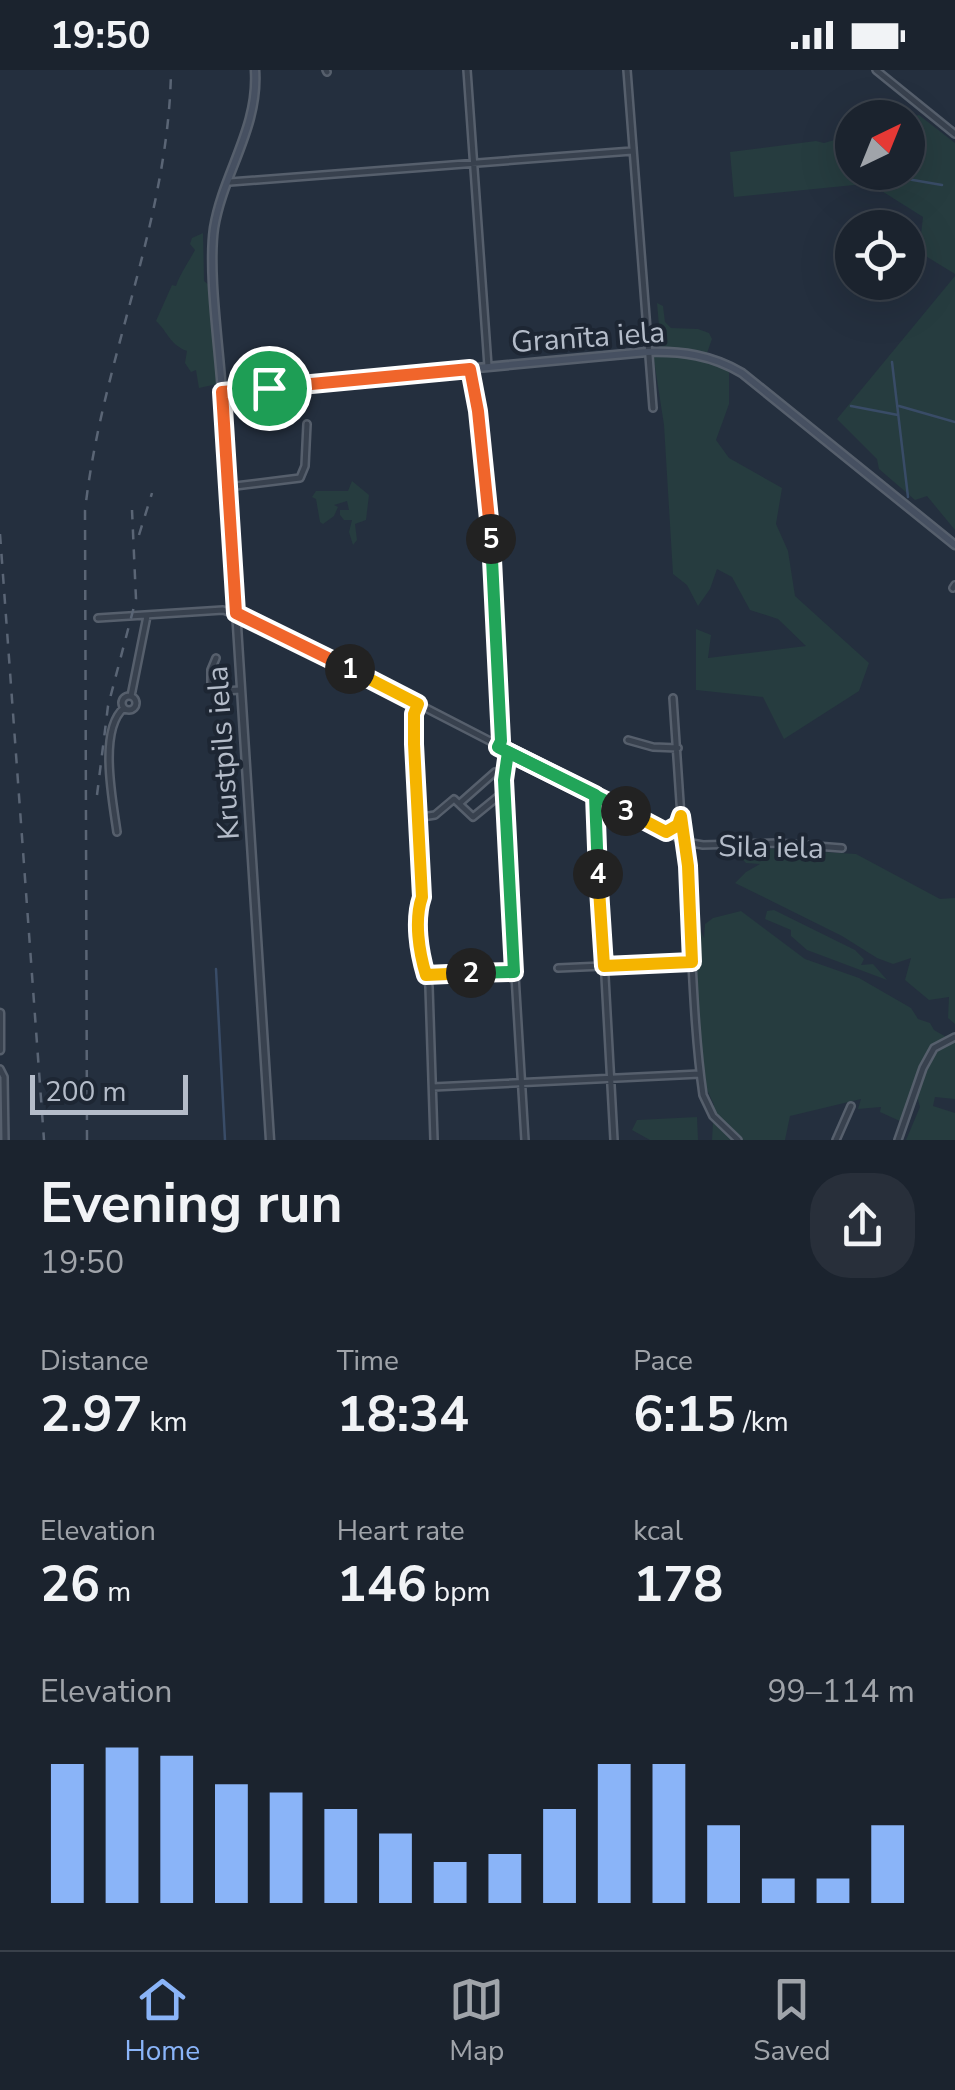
<!DOCTYPE html>
<meta charset="utf-8">
<style>
:root{--surface:#1b232e;--page:#282f3a;--text:#f1f3f6;--muted:#a0a4aa;--line:#39404a;--accent:#8ab4f8}
body{margin:0;font-family:"Nunito Sans",sans-serif;background:var(--page);color:var(--text);height:100vh;display:flex;flex-direction:column;font-size:38px;white-space:nowrap}
*{box-sizing:border-box;margin:0}
p{font-size:32px;color:var(--muted)}
.icon{flex:none;width:55px;height:55px;fill:none;stroke:currentColor;stroke-width:2;stroke-linecap:round;stroke-linejoin:round}
.map{position:relative;height:1070px;overflow:hidden}
.drawer{display:flex;flex-direction:column;background:var(--surface);flex:1}
.drawer>*{flex:none}
.needle{width:65px;rotate:43deg}
.buttons{position:absolute;left:835px;top:30px;display:grid;gap:20px}
.buttons a{display:grid;place-items:center;width:90px;height:90px;border-radius:50%;background:var(--surface);box-shadow:0 10px 40px #0002,0 0 0 2px var(--line);font-size:50px}
.scale{position:absolute;left:30px;bottom:25px;width:158px;box-sizing:border-box;padding-left:10px;border:5px solid #b4bcc9;border-top:0;font-size:28px;line-height:35px;white-space:nowrap;color:#b4bcc9;-webkit-text-stroke:8px #1d2633;paint-order:stroke}
.pin{position:absolute;display:grid;place-items:center;width:85px;height:85px;color:#fff;margin:-42px;border:5px solid #fff;border-radius:50%;box-shadow:0 2px 10px #0007}
.km{position:absolute;width:50px;height:50px;margin:-25px;border-radius:50%;background:#222;color:#fff;font-size:28px;line-height:50px;text-align:center}
.round{display:grid;place-items:center;flex:none;width:105px;height:105px;border-radius:40px;background:var(--page)}
.summary{display:flex;align-items:center;justify-content:space-between;height:170px;padding:0 40px}
h1{font-size:55px;font-weight:700;line-height:75px}
.metrics{display:grid;grid-template-columns:repeat(3,1fr);gap:15px;height:170px;padding:10px 40px}
.metrics div{display:grid;align-content:center}
.metrics b{font-size:50px;font-weight:700}
.metrics small{font-size:28px;font-weight:400}
.metrics p{font-size:28px}
.chart{height:280px;padding:20px 40px}
.chart p{display:flex;justify-content:space-between}
.chart svg{width:100%;height:180px;margin-top:10px;stroke:var(--accent);stroke-width:6}
.status{display:flex;justify-content:space-between;align-items:center;height:70px;padding:0 50px;background:var(--surface);direction:ltr}
.status svg{height:28px;fill:currentColor}
.menu{display:flex;justify-content:space-around;align-items:center;height:140px;border-top:2px solid var(--line);background:var(--surface);font-size:28px;color:var(--muted)}
.menu a{display:grid;justify-items:center;gap:5px}
.menu .on{color:var(--accent)}
.map>svg:first-child{display:block}
.green{fill:#263c3f}
.lines{fill:none;stroke-linecap:round;stroke-linejoin:round}
.stream{stroke:#394c67;stroke-width:2.5}
.minor-casing{stroke:#565f6c;stroke-width:10}
.tertiary-casing{stroke:#565f6c;stroke-width:11}
.secondary-casing{stroke:#565f6c;stroke-width:11}
.minor{stroke:#38414e;stroke-width:5}
.tertiary{stroke:#38414e;stroke-width:6}
.secondary{stroke:#465061;stroke-width:6}
.rail{stroke:#5a6575;stroke-width:2.5;stroke-dasharray:10 10;stroke-linecap:butt}
.split-1-casing{stroke:#fff;stroke-width:20}
.split-2-casing{stroke:#fff;stroke-width:20}
.split-3-casing{stroke:#fff;stroke-width:20}
.split-4-casing{stroke:#fff;stroke-width:20}
.split-5-casing{stroke:#fff;stroke-width:20}
.split-6-casing{stroke:#fff;stroke-width:20}
.split-1{stroke:#f0652b;stroke-width:12}
.split-2{stroke:#f5b400;stroke-width:12}
.split-3{stroke:#22a559;stroke-width:12}
.split-4{stroke:#f5b400;stroke-width:12}
.split-5{stroke:#22a559;stroke-width:12}
.split-6{stroke:#f0652b;stroke-width:12}
.labels{text-anchor:middle;stroke-width:8;stroke-linejoin:round;paint-order:stroke}
.street-label{font-size:30px;fill:#b4bcc9;stroke:#1d2633}
</style>
<div class="status"><b>19:50</b><svg viewBox="0 0 49 12"><path d="M0 12V9h3v3zM5 12V6h3v6zM10 12V3h3v9zM15 12V0h3v12zM26 1h20v11H26zM47 4h2v5h-2z"/></svg></div>
<div class="map">
<svg width="955" height="1070" viewBox="0 0 955 1070">
<rect width="100%" height="100%" fill="#242f3e"/>
<path class="green" d="M919 45 955 73V204L919 182 923 147 877 118 854 115 734 127 730 82 816 71 824 73 852 65V102H908V48Z
M203 163 204 211 210 216 217 314 199 318 196 300 191 302 185 293 187 281C169 274 168 262 156 251L172 215 176 216C180 204 188 193 195 180L190 174 192 168Z
M955 206V460L927 426 915 430 879 399 877 389 837 349Z
M657 233 663 236 665 252 671 258 698 259 709 263 712 269 707 283 661 278Z
M653 284 688 287 729 299V334L716 370 729 388 782 418 776 454 788 481 795 526 869 593 859 621 784 669 763 627 696 620V559L711 565 708 588 806 576 778 549 750 540 732 507 717 499 710 519 698 536 687 515 673 504 664 355Z
M352 411 369 425 366 450 355 454 357 470 353 475 349 462 352 450H344L340 445V440H349L347 431 334 435 338 437 334 446 323 454 320 452 316 429 312 427 316 421H348Z
M756 778 856 784 940 829 955 828V954L948 948 949 927 929 930 905 910 911 888 893 894 877 888 842 866 735 813 746 802 760 794 746 793 735 781Z
M774 840 855 880 864 889 861 895 873 894 887 910 807 880 791 866V860L765 849 767 841Z
M741 841 805 889 859 908 911 938 918 949 930 953 934 960 955 972V1029L935 1027 933 1036 955 1043V1070H906L920 1037 917 1026 924 1010 915 1014 902 1052 880 1042 881 1037 858 1039 861 1029 790 1046 785 1070H712L714 1035 700 1004 689 852 695 850 704 868 705 854 713 848Z
M697 1047 698 1070H650L632 1060 637 1050Z"/>
<g class="lines">
<path class="stream" d="M878 104 942 115
M892 292 908 427
M851 336 898 345
M899 336 955 352
M216 899 225 1070"/>
<defs>
<path id="minor" d="M326 0 327 2
M467 0 488 296
M627 0 653 338
M876 0 955 64
M230 112 632 81
M470 299C491 421 496 546 501 671L499 677
M227 417 300 408 305 396 307 354
M953 518 955 515
M98 548 223 540 259 552 686 772 703 775 777 773 842 778
M216 588 211 600V618L223 621 241 620
M122 633a7 7 0 1 1 14 0a7 7 0 1 1-14 0Z
M131 626 147 546
M417 634 414 642 413 674 422 827 417 848 429 917 434 1070
M628 670 653 677 678 678
M508 682 504 692V724L525 1070
M595 725 614 1070
M460 733 495 702
M681 747C693 839 690 933 703 1025L713 1046 738 1070
M416 748 435 745 454 729 473 747 500 725 504 724
M117 762C113 732 98 660 124 638
M666 762 678 755 681 747 673 628
M558 898 692 892
M426 905 513 902
M0 999 4 1007 5 1070
M433 1017 700 1004
M836 1070 851 1036
M898 1070 923 998 934 978 955 967"/>
<path id="tertiary" d="M222 322 270 1070
M0 943V980"/>
<path id="secondary" d="M255 0C259 58 223 103 214 158 208 202 219 275 222 322L647 282C682 281 712 285 742 303L955 475"/>
</defs>
<use href="#minor" class="minor-casing"/>
<use href="#tertiary" class="tertiary-casing"/>
<use href="#secondary" class="secondary-casing"/>
<use href="#minor" class="minor"/>
<use href="#tertiary" class="tertiary"/>
<use href="#secondary" class="secondary"/>
<path class="rail" d="M0 464 44 1070
M139 465 152 423
M97 725 108 636 136 529 132 440
M87 1070 85 441C101 292 169 151 171 0"/>
</g>
<g class="lines">
<defs>
<path id="split-1" d="M269 318 222 322 236 543 350 599"/>
<path id="split-2" d="M350 599 418 634 414 644V674L422 827C414 850 419 882 426 905L471 903"/>
<path id="split-3" d="M471 903 514 902 504 710 508 682 626 741"/>
<path id="split-4" d="M598 804 604 896 692 892 688 796 681 746 678 755 666 762 626 741"/>
<path id="split-5" d="M491 469 501 671 498 677 595 725 598 804"/>
<path id="split-6" d="M269 318 470 299 478 341 491 469"/>
</defs>
<use href="#split-1" class="split-1-casing"/>
<use href="#split-2" class="split-2-casing"/>
<use href="#split-3" class="split-3-casing"/>
<use href="#split-4" class="split-4-casing"/>
<use href="#split-5" class="split-5-casing"/>
<use href="#split-6" class="split-6-casing"/>
<use href="#split-1" class="split-1"/>
<use href="#split-2" class="split-2"/>
<use href="#split-3" class="split-3"/>
<use href="#split-4" class="split-4"/>
<use href="#split-5" class="split-5"/>
<use href="#split-6" class="split-6"/>
</g>
<g class="labels">
<g class="street-label">
<text transform="translate(588 267) rotate(-4)" y="10">Granīta iela</text>
<text transform="translate(223 683) rotate(-94)" y="10">Krustpils iela</text>
<text transform="translate(771 777) rotate(1)" y="10">Sila iela</text>
</g>
</g>
</svg>
<div class="buttons">
<a><svg class="needle" viewBox="-14 -14 28 28"><path d="M0-13l5 13h-10z" fill="#e53935"/><path d="M0 13l5-13h-10z" fill="#a0a4aa"/></svg></a>
<a><svg class="icon" aria-label="locate" viewBox="0 0 24 24"><circle cx="12" cy="12" r="6"/><path d="M12 2v4M12 18v4M2 12h4M18 12h4"/></svg></a>
</div>
<div class="scale">200 m</div>
<div class="pin" style="left:269px;top:318px;background:#1e9e55"><svg class="icon" aria-label="arrive" viewBox="0 0 24 24"><path d="M6 21V4h12l-3 4 3 4H6"/></svg></div>
<b class="km" style="left:350px;top:599px">1</b>
<b class="km" style="left:471px;top:903px">2</b>
<b class="km" style="left:626px;top:741px">3</b>
<b class="km" style="left:598px;top:804px">4</b>
<b class="km" style="left:491px;top:469px">5</b>
</div>
<section class="drawer">
<div class="summary"><div><h1>Evening run</h1><p>19:50</p></div><a class="round"><svg class="icon" aria-label="share" viewBox="0 0 24 24"><path d="M12 15V3M7 8l5-5 5 5M5 13v7h14v-7"/></svg></a></div>
<div class="metrics">
<div><p>Distance</p><b>2.97<small> km</small></b></div>
<div><p>Time</p><b>18:34</b></div>
<div><p>Pace</p><b>6:15<small> /km</small></b></div>
</div>
<div class="metrics">
<div><p>Elevation</p><b>26<small> m</small></b></div>
<div><p>Heart rate</p><b>146<small> bpm</small></b></div>
<div><p>kcal</p><b>178</b></div>
</div>
<div class="chart"><p><span>Elevation</span>99–114 m</p>
<svg viewBox="0 0 160 44" preserveAspectRatio="none"><path d="M5 44V10M15 44V6M25 44V8M35 44V15M45 44V17M55 44V21M65 44V27M75 44V34M85 44V32M95 44V21M105 44V10M115 44V10M125 44V25M135 44V38M145 44V38M155 44V25"/></svg>
</div>
</section>
<nav class="menu">
<a class="on"><svg class="icon" aria-label="home" viewBox="0 0 24 24"><path d="M3 11l9-7 9 7M6 9v11h12V9"/></svg>Home</a>
<a><svg class="icon" aria-label="map" viewBox="0 0 24 24"><path d="M3 6l6-2 6 2 6-2v14l-6 2-6-2-6 2zM9 4v14M15 6v14"/></svg>Map</a>
<a><svg class="icon" aria-label="saved" viewBox="0 0 24 24"><path d="M7 4h10v16l-5-4-5 4z"/></svg>Saved</a>
</nav>
